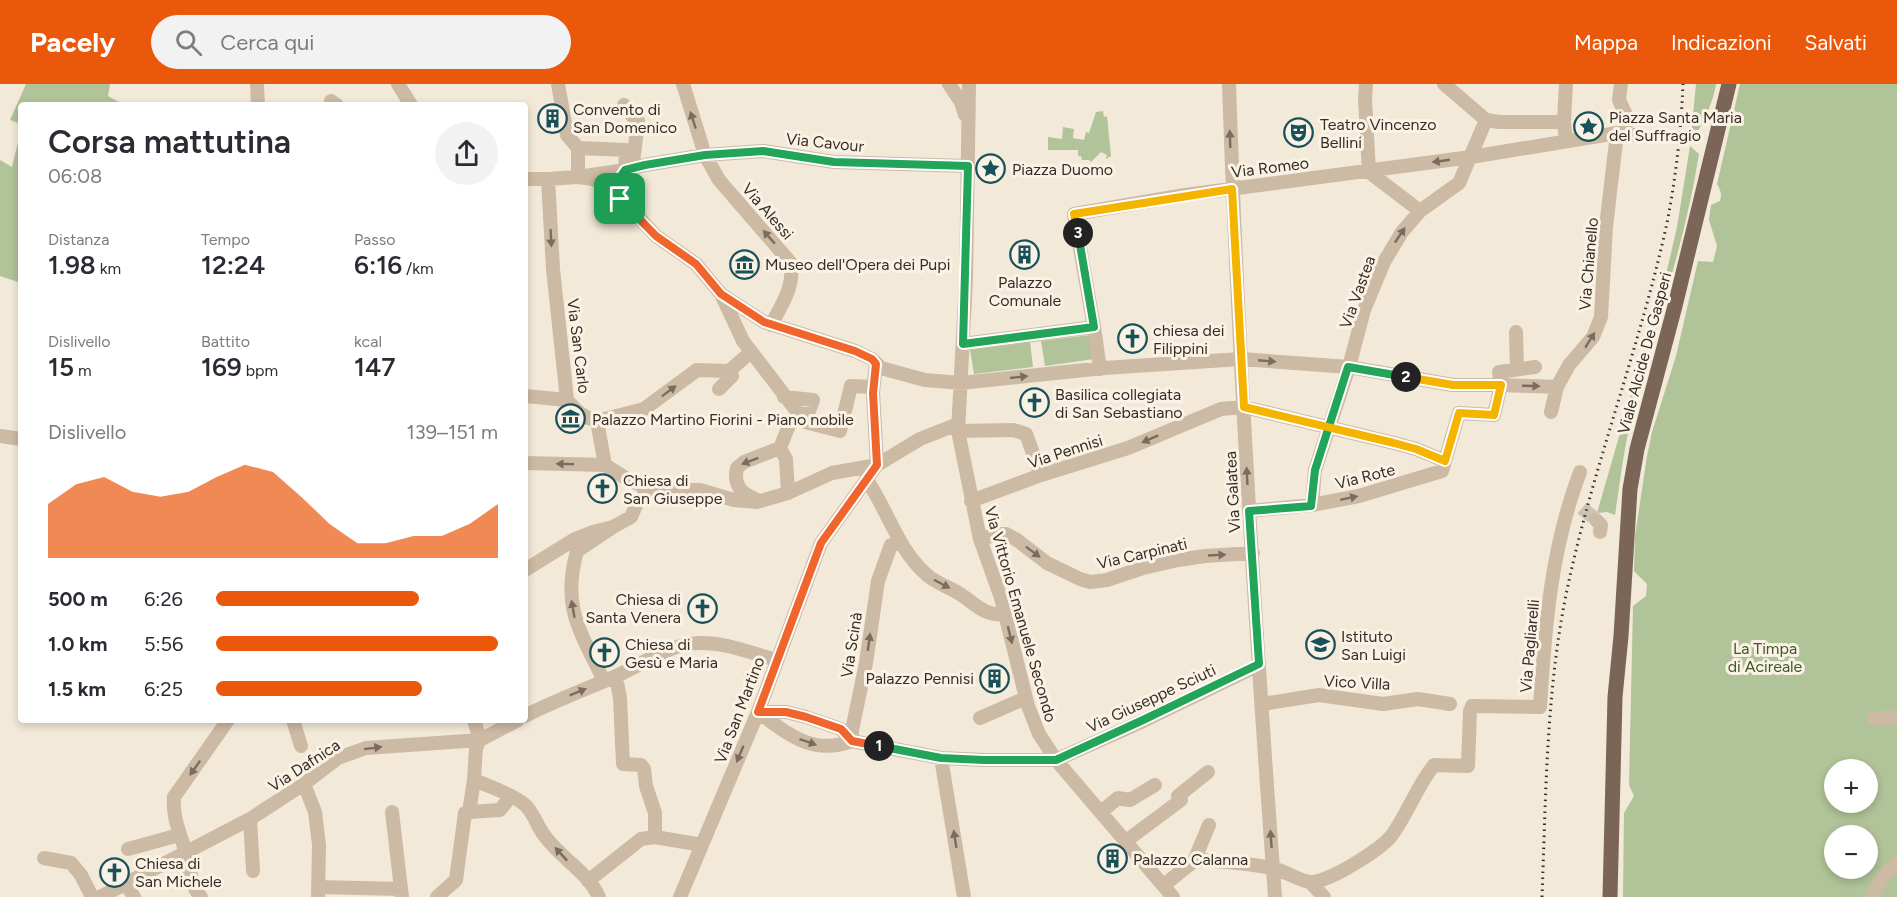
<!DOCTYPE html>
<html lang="it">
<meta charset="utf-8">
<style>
:root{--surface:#fff;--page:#f2f2f3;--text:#2b2b33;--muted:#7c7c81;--accent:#ea580c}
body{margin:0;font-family:Figtree,sans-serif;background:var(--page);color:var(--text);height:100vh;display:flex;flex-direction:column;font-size:22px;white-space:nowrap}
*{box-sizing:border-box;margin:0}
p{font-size:20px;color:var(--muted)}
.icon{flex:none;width:33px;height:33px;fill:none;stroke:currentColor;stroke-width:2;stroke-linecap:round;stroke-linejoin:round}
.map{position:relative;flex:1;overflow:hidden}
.details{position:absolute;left:18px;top:18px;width:510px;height:621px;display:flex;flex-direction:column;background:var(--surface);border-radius:6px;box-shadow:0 3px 9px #0003}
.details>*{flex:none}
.buttons{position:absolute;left:1824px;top:675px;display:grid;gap:12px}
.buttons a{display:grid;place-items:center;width:54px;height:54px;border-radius:50%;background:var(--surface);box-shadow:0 3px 9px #0003;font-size:30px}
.pin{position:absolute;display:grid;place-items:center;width:51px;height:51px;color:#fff;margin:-26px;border-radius:12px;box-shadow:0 3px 9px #0006}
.km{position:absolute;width:30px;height:30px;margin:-15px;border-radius:50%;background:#222;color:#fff;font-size:16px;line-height:30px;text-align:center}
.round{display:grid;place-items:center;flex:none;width:63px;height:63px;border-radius:32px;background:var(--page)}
.overview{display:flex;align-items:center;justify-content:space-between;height:102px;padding:0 30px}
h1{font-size:33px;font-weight:600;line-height:45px}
.metrics{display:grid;grid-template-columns:repeat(3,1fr);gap:9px;height:102px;padding:6px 30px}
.metrics div{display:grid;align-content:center}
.metrics b{font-size:26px;font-weight:600}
.metrics small{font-size:16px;font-weight:400}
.metrics p{font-size:16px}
.chart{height:168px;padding:12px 30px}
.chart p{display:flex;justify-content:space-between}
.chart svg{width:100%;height:108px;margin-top:6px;fill:var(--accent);opacity:.7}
ul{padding:0 30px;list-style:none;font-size:20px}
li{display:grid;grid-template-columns:96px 72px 1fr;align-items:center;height:45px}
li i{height:15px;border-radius:8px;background:var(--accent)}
header{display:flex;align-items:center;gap:36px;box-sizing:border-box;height:84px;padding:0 30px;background:var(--accent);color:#fff}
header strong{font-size:28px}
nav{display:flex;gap:33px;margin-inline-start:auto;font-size:21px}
.search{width:420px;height:54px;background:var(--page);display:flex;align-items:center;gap:15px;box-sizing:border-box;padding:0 21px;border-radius:33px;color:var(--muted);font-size:22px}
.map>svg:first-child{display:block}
.green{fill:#b1c398;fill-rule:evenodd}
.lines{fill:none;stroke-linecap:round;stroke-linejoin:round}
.minor-tunnel{stroke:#cdc3b5;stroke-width:14;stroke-dasharray:14 7;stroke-linecap:butt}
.minor{stroke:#ccbaa4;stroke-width:14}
.major{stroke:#7a6556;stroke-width:15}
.rail{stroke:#372d26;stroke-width:3;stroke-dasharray:1.5 4.5;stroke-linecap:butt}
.oneway{fill:#7a6c5f}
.split-1-casing{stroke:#fff;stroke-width:12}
.split-2-casing{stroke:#fff;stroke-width:12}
.split-3-casing{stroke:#fff;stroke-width:12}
.split-4-casing{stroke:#fff;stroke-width:12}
.split-1{stroke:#f0652b;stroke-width:8}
.split-2{stroke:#22a559;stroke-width:8}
.split-3{stroke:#f5b400;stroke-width:8}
.split-4{stroke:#22a559;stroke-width:8}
.labels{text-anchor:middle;stroke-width:6;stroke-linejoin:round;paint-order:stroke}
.poi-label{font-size:16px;fill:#372d26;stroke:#faf3e5;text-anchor:start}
.street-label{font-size:16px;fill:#372d26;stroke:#faf3e5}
.park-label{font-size:16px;fill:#415728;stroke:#faf3e5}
</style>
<header>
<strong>Pacely</strong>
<div class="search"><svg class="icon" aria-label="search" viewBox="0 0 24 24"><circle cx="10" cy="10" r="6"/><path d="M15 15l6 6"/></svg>Cerca qui</div>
<nav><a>Mappa</a><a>Indicazioni</a><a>Salvati</a></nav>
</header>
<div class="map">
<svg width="1897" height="813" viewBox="0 0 1897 813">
<rect width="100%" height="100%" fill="#f3e9d9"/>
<path class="green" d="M26 0H110L108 12 124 21H21V40L10 36Z
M1696 0H1716C1713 18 1706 33 1697 49L1691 51Z
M1740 0H1897V813H1623L1624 729 1634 712 1629 701 1633 522 1646 512 1647 500 1634 487 1635 452 1647 372 1652 348 1676 272 1698 177 1713 178 1717 162 1709 136 1711 121 1720 117C1722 110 1721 107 1717 100ZM1834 686H1868V718H1834ZM1834 752H1868V784H1834Z
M1103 27 1104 33 1107 32 1111 72 1106 75 1107 71 1101 68 1091 78 1089 76H1082L1081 72H1078V66H1048V53L1062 55 1063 43 1074 45 1073 54 1084 56 1086 48 1089 49 1096 28Z
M21 46V199L0 192V76L12 83Z
M1690 62 1699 70C1684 167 1649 259 1627 354 1622 379 1619 405 1615 431L1607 428 1597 429 1667 186 1677 143Z
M1091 251 1094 275 1045 282 1041 257Z
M1030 258 1033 283 974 290 970 266Z"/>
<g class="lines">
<path class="minor-tunnel" d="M1582 424 1596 436"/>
<path class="minor" d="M257 0 258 21
M398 0 411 21
M558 0 567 51 578 64V93L593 95 612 105 656 152 696 180 721 210 743 257 805 338 840 347 851 302 873 303
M683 0 705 71 719 96 790 178C796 201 781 222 771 241
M949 0 961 18 965 31
M969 0 966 196 958 347 980 455 1001 514 1028 622 1039 650 1056 676 1173 813
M1229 0C1238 271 1255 542 1275 813
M1366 0 1365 15 1369 88 1420 127
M1444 0 1486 36 1499 38H1564L1566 57
M1621 0 1619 16 1626 31 1625 50
M331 17 337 21
M624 21 634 34 638 37 633 79
M1564 38 1566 0
M578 64 626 66 625 86 612 105
M525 95H548L578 93 625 86 645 81 705 71 763 67 834 78 967 82
M548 95 553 185 567 316C576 327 583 333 597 337L605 381
M721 210 764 238 855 267 872 275 881 284 925 296 961 299 1104 284 1241 275 1349 283 1453 301H1501L1557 303
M1094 243 1074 130 1185 111 1471 73 1617 49 1635 51
M1516 248 1517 285
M963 260 1094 243 1100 285
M719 305 732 292 729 287
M525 312 567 316
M784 313 813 316 805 338
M1551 328 1557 303 1569 281 1593 253 1601 233 1606 143 1617 49
M597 337 644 325 697 286 729 287 751 268
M958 347 1013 346 1026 350 1041 391
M0 352 21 355
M780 364 790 339 799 331
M525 379 605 381
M605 381 627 395 649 405 700 406 734 416 757 418 788 409 832 389 877 381 920 355 958 340
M867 396C888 427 898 466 927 491 937 500 952 504 963 512 976 521 987 533 1005 530
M755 415C741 409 733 401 737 384L744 378 780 364 786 375 788 409
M971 417 1041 391 1128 364 1221 325 1244 323 1394 359 1416 365 1445 377
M1312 421 1315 386 1349 283 1364 226 1384 178 1402 148 1420 127 1459 99 1486 36
M1249 427 1312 421 1359 412 1442 387 1459 329 1494 331 1501 301 1499 288 1535 283
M1596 436 1601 441 1600 448
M980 455 999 450H1006L1017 456 1047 479 1080 495 1090 498 1107 496 1143 484 1178 476 1205 472 1253 469
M525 486 575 455 593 448 613 443 631 433 637 419 649 405
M616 593 620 614 623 680 641 681 644 685 646 702 655 729V753
M604 597C581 548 561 524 577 467L613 443
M1262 620 1319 611 1383 620 1418 615 1450 620
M758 628C788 650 813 672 852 657L941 674 984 676H1056L1143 637 1259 581
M758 628H786L806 633 841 645 852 657
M525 632C554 617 584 606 614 593 642 581 668 560 699 559 725 558 751 569 776 576
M980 634 1026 614
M1874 634H1897
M293 636 301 662
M474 636 480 656 476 664 474 696
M852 657V646L866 579 878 497 891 461 900 459
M941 674 964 813
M304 700 315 728 319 761 318 813
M511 712 500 726 469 728 474 696C490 703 510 709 524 720 533 727 537 742 544 751 560 774 588 788 599 813
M392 728 402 813
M1101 728 1118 714 1130 716 1155 701
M250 735 253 787
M1126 757 1181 716 1178 712 1208 688
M128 765 179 751
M44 774 71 779 81 791 92 813
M1194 777 1209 741
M588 797 641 755 655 753 702 761
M1310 798 1324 813
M126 800 134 813
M1164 801 1194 777 1203 776C1225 778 1249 779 1271 784 1284 786 1297 796 1310 798 1326 800 1382 765 1392 751 1408 729 1417 702 1434 681L1468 682 1470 627 1472 622 1540 623C1545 542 1551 465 1580 388
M318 803 401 805
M100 813 250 735 304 700 338 674 366 664 480 656 518 636
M201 813C190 802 191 787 187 773 182 753 172 735 174 713L228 636
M437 813 456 796 465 729 469 728
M680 813 758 628 821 459 877 381 873 308 876 280
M1872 813 1885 790 1897 779"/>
<path class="major" d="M1610 813 1615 613 1621 552 1630 405 1637 365 1675 222 1729 0"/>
<path class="rail" d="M1542 813C1546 711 1546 607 1567 506 1593 382 1640 263 1667 139 1676 93 1681 47 1683 0"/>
</g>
<defs><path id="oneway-solid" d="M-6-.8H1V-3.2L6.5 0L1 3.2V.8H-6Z" transform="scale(1.5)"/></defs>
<g class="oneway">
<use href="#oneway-solid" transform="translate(693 36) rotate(-108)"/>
<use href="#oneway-solid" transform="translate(1230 55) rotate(-92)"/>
<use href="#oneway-solid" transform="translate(1441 77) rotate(172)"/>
<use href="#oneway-solid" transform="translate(1400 151) rotate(-56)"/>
<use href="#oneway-solid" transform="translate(769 153) rotate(-131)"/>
<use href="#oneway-solid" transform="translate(551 154) rotate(87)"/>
<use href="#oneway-solid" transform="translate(1590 256) rotate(-58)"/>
<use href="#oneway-solid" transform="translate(1267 277) rotate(5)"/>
<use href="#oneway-solid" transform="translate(1019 293) rotate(-6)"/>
<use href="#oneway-solid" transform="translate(1531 302) rotate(2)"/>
<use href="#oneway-solid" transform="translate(669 307) rotate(-37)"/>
<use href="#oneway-solid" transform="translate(1150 355) rotate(156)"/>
<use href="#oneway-solid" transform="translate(750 377) rotate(159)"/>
<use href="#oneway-solid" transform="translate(565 380) rotate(-179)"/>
<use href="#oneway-solid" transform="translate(1247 392) rotate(-93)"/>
<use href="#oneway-solid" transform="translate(1349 414) rotate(-12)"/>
<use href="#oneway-solid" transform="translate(1033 468) rotate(37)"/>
<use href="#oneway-solid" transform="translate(1217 471) rotate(-3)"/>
<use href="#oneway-solid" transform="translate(942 500) rotate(28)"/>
<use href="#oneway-solid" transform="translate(573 525) rotate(-100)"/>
<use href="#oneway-solid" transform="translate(1010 551) rotate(76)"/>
<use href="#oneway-solid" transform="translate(869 558) rotate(-82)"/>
<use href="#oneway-solid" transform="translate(578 608) rotate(-22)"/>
<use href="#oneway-solid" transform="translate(808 658) rotate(19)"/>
<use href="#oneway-solid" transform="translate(373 664) rotate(-7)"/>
<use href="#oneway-solid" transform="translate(740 670) rotate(113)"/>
<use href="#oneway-solid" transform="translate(195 684) rotate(125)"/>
<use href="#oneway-solid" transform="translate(955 755) rotate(-99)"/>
<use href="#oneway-solid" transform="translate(1271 755) rotate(-94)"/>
<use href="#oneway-solid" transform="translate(561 770) rotate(-133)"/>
</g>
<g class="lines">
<defs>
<path id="split-1" d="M620 115 656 152 696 180 721 210 764 238 855 267 872 275 876 280 873 309 877 381 821 459 758 628H786L806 633 841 645 852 657 879 662"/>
<path id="split-2" d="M879 662 941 674 984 676H1056L1143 636 1259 580 1249 427 1311 422 1315 386 1348 283 1406 293"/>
<path id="split-3" d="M1078 149 1074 130 1232 105 1244 323 1394 359 1416 365 1445 377 1459 329 1494 331 1501 301H1453L1406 293"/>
<path id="split-4" d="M620 115 612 105 625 86 645 81 705 71 763 67 834 78 968 82 963 260 1094 243 1078 149"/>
</defs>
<use href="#split-1" class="split-1-casing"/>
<use href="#split-2" class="split-2-casing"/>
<use href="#split-3" class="split-3-casing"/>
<use href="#split-4" class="split-4-casing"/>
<use href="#split-1" class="split-1"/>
<use href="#split-2" class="split-2"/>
<use href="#split-3" class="split-3"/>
<use href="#split-4" class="split-4"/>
</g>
<defs>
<symbol id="building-ring" viewBox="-11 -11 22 22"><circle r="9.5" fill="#faf3e5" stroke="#19515b" stroke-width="1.5"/><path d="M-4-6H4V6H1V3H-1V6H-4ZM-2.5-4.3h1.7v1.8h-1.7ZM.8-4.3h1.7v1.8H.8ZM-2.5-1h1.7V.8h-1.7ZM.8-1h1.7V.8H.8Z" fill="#19515b"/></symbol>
<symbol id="sight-ring" viewBox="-11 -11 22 22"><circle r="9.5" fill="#faf3e5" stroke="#19515b" stroke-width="1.5"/><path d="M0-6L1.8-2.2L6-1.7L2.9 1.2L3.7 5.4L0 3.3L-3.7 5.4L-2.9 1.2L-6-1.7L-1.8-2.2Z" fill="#19515b"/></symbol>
<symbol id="theatre-ring" viewBox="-11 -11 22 22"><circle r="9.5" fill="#faf3e5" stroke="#19515b" stroke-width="1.5"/><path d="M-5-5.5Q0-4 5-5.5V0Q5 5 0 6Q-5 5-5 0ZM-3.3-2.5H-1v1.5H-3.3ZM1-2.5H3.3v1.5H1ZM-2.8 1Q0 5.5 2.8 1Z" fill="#19515b"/></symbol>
<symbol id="museum-ring" viewBox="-11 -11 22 22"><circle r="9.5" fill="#faf3e5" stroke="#19515b" stroke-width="1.5"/><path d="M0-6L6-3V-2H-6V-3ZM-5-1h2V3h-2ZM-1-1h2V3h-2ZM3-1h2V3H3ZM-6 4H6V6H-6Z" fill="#19515b"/></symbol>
<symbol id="church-ring" viewBox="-11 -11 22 22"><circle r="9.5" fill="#faf3e5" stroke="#19515b" stroke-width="1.5"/><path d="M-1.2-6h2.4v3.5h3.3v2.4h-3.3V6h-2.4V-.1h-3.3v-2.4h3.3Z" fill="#19515b"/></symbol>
<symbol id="school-ring" viewBox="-11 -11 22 22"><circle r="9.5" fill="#faf3e5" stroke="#19515b" stroke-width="1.5"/><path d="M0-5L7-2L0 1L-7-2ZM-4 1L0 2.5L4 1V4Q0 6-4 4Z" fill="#19515b"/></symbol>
</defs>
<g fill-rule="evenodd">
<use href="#building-ring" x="536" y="18" width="33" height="33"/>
<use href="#sight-ring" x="1572" y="26" width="33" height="33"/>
<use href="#theatre-ring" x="1282" y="32" width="33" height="33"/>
<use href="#sight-ring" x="974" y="68" width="33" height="33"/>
<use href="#building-ring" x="1008" y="154" width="33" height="33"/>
<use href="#museum-ring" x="728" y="164" width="33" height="33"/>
<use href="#church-ring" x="1116" y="238" width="33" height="33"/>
<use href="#church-ring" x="1018" y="302" width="33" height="33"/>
<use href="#museum-ring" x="554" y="318" width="33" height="33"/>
<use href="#church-ring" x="586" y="388" width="33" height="33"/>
<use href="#church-ring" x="686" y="508" width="33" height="33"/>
<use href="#school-ring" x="1304" y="544" width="33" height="33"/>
<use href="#church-ring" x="588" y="552" width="33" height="33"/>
<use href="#building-ring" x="978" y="578" width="33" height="33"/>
<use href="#building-ring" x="1096" y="758" width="33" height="33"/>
<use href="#church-ring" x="98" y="772" width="33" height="33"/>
</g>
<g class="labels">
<g class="poi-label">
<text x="573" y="31">Convento di<tspan x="573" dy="18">San Domenico</tspan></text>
<text x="1609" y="39">Piazza Santa Maria<tspan x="1609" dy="18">del Suffragio</tspan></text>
<text x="1320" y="46">Teatro Vincenzo<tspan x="1320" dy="18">Bellini</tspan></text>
<text x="1012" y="91">Piazza Duomo</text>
<text x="765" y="186">Museo dell'Opera dei Pupi</text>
<text x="1025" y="204" text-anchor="middle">Palazzo<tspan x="1025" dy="18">Comunale</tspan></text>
<text x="1153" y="252">chiesa dei<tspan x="1153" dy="18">Filippini</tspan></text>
<text x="1055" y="316">Basilica collegiata<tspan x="1055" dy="18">di San Sebastiano</tspan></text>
<text x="592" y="341">Palazzo Martino Fiorini - Piano nobile</text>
<text x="623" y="402">Chiesa di<tspan x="623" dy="18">San Giuseppe</tspan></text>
<text x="681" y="521" text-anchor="end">Chiesa di<tspan x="681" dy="18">Santa Venera</tspan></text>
<text x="1341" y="558">Istituto<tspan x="1341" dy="18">San Luigi</tspan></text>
<text x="625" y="566">Chiesa di<tspan x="625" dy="18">Gesù e Maria</tspan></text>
<text x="974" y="600" text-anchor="end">Palazzo Pennisi</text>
<text x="1133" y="781">Palazzo Calanna</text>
<text x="135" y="785">Chiesa di<tspan x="135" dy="18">San Michele</tspan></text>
</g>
<g class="street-label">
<text transform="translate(825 58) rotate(6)" y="6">Via Cavour</text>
<text transform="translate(1270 83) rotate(-7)" y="6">Via Romeo</text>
<text transform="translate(768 127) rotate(49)" y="6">Via Alessi</text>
<text transform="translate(1588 180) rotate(-85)" y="6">Via Chianello</text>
<text transform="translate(1357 208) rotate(-70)" y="6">Via Vastea</text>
<text transform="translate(579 262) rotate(83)" y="6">Via San Carlo</text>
<text transform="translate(1644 269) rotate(-75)" y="6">Viale Alcide De Gasperi</text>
<text transform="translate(1065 367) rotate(-18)" y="6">Via Pennisi</text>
<text transform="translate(1365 392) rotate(-14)" y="6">Via Rote</text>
<text transform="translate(1232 408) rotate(-93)" y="6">Via Galatea</text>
<text transform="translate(1142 469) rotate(-13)" y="6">Via Carpinati</text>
<text transform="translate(1021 530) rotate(74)" y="6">Via Vittorio Emanuele Secondo</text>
<text transform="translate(851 561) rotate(-81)" y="6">Via Scinà</text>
<text transform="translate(1529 562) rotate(-85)" y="6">Via Pagliarelli</text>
<text transform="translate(1357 598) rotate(3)" y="6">Vico Villa</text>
<text transform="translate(1151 614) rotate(-25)" y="6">Via Giuseppe Sciuti</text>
<text transform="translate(739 626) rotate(-69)" y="6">Via San Martino</text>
<text transform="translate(304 681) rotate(-33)" y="6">Via Dafnica</text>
</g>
<g class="park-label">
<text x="1765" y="570">La Timpa<tspan x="1765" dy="18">di Acireale</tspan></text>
</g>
</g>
</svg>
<div class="buttons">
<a>+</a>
<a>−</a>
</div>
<div class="pin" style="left:620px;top:115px;background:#1e9e55"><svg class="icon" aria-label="arrive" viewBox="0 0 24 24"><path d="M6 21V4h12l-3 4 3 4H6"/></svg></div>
<b class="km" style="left:879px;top:662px">1</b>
<b class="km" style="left:1406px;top:293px">2</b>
<b class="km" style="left:1078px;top:149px">3</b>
<section class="details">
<div class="overview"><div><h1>Corsa mattutina</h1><p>06:08</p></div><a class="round"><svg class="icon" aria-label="share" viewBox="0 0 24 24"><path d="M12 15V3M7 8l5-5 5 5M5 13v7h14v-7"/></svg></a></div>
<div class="metrics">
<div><p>Distanza</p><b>1.98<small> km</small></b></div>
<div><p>Tempo</p><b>12:24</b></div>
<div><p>Passo</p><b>6:16<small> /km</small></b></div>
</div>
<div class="metrics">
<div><p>Dislivello</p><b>15<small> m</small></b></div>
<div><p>Battito</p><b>169<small> bpm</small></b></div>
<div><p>kcal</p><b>147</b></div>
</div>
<div class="chart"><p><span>Dislivello</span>139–151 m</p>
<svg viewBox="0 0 160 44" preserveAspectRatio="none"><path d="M0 44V22L10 14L20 11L30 17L40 19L50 17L60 11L70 6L80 9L90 19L100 30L110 38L120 38L130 35L140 35L150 30L160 22V44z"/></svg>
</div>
<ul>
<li><b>500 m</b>6:26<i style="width:72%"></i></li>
<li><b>1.0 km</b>5:56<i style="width:100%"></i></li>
<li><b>1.5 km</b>6:25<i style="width:73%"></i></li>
</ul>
</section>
</div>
